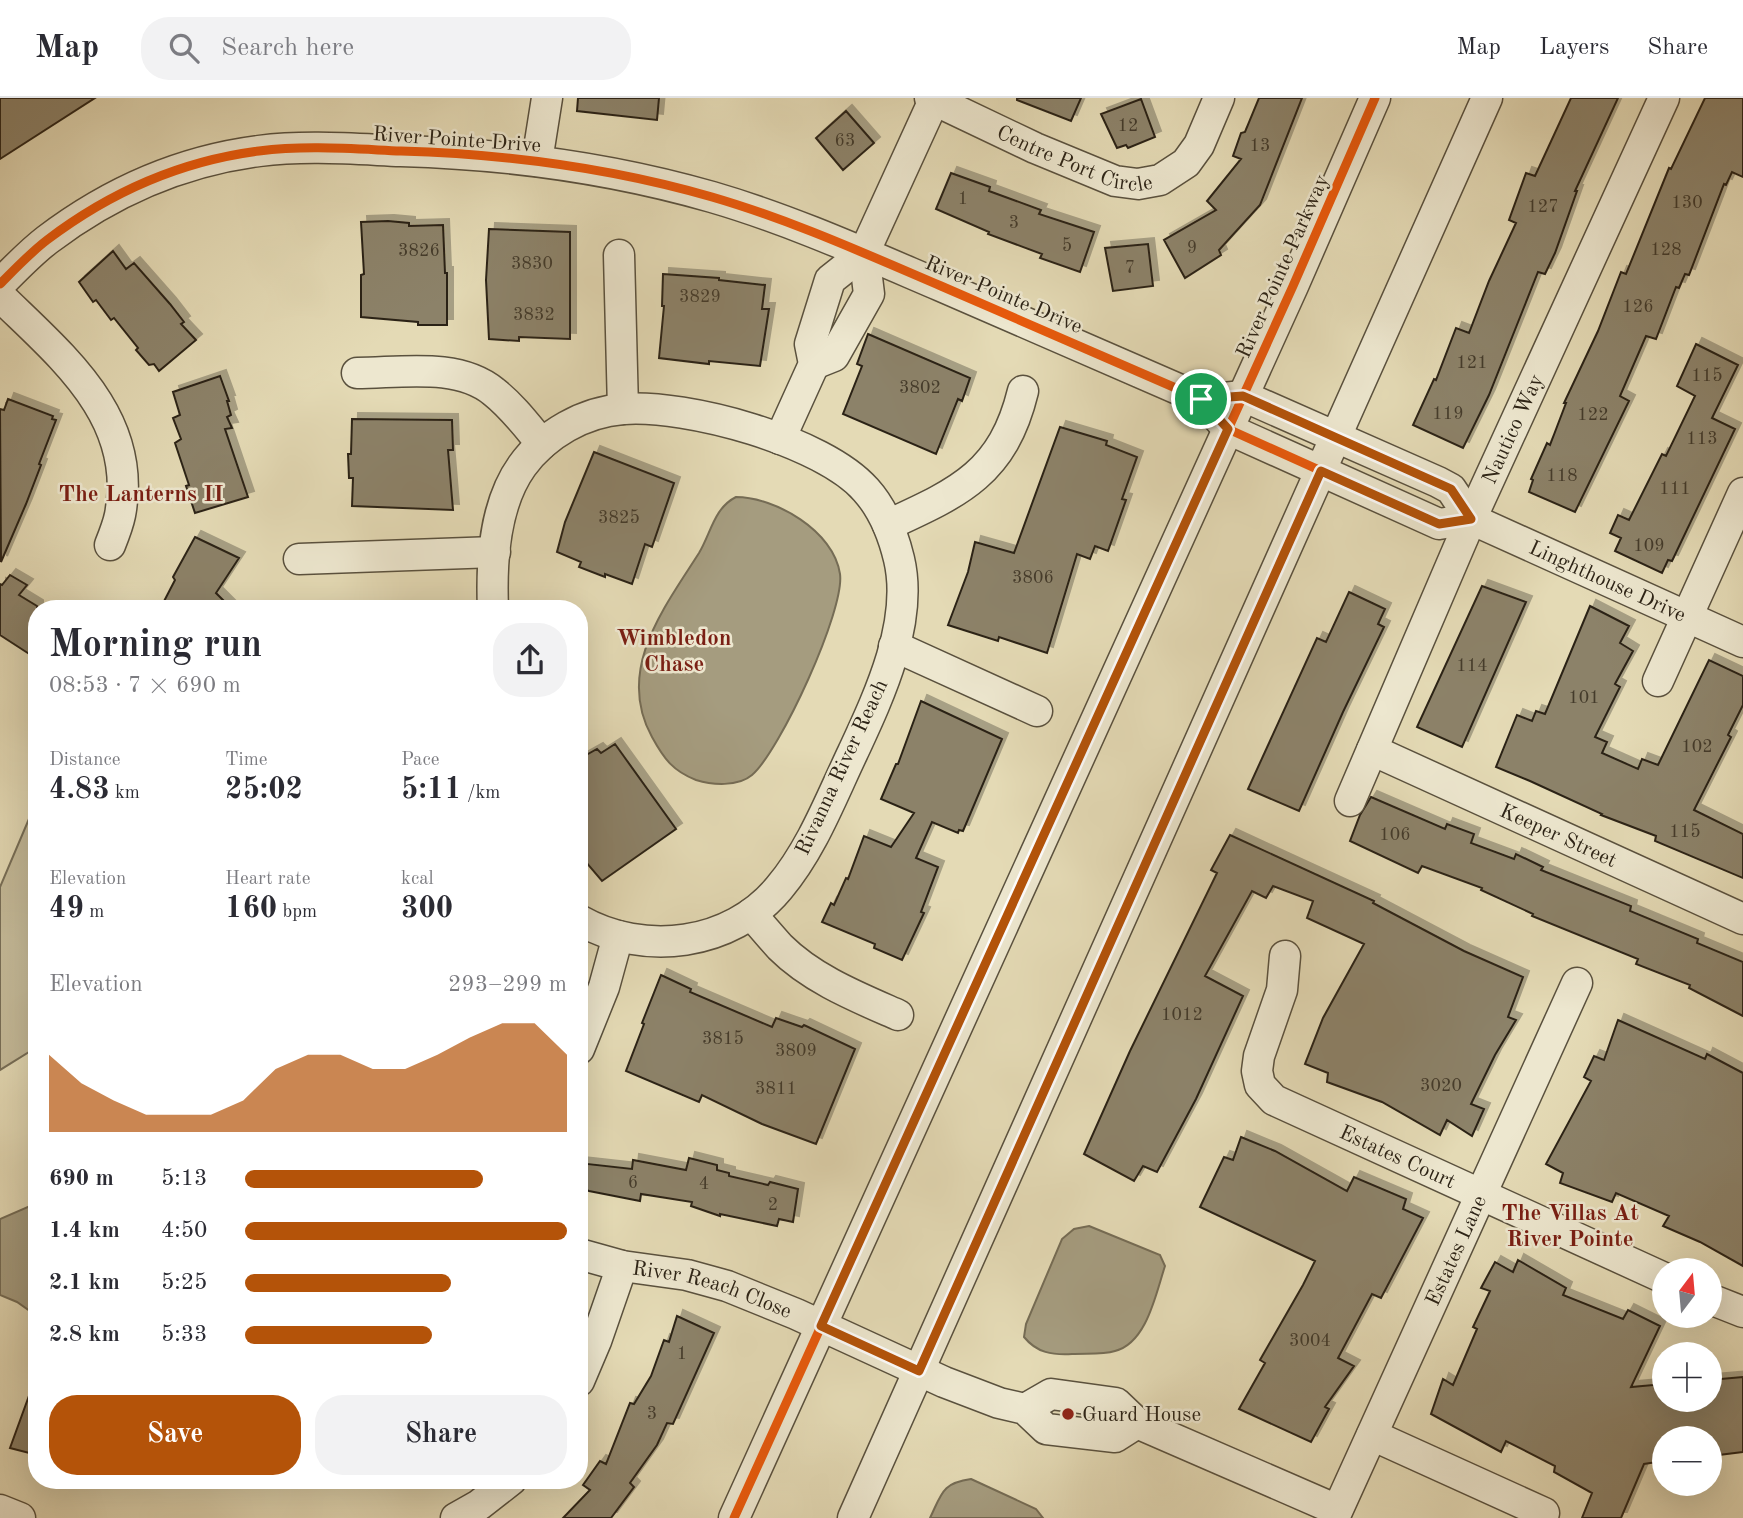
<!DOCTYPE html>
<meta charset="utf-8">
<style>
:root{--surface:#fff;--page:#f2f2f3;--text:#2b2b33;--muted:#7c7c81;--line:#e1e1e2;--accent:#b45309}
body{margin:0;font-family:"Old Standard TT",serif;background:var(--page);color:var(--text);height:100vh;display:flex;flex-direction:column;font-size:26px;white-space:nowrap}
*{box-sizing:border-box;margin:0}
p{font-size:23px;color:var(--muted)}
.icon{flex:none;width:38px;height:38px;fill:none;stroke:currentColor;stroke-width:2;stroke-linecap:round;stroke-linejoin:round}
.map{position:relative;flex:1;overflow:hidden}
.panel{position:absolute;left:28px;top:502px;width:560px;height:889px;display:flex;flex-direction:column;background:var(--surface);border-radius:28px;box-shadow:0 7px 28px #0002}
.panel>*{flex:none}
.needle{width:46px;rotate:16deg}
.buttons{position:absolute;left:1652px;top:1160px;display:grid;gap:14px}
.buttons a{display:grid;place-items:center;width:70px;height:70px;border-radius:50%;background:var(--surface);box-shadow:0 7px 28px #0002;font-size:35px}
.pin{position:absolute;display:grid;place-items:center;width:60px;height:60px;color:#fff;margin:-30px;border:4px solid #fff;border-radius:50%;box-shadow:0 2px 7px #0007}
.round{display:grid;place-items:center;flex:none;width:74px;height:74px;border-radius:28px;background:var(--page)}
.summary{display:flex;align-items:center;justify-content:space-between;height:119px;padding:0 21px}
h1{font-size:38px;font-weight:700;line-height:52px}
.metrics{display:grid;grid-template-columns:repeat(3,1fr);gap:10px;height:119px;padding:7px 21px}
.metrics div{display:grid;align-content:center}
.metrics b{font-size:30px;font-weight:700}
.metrics small{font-size:19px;font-weight:400}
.metrics p{font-size:19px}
.chart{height:196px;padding:14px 21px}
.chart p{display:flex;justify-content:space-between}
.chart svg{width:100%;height:126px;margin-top:7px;fill:var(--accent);opacity:.7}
.button{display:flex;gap:14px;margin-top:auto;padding:14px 21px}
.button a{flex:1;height:80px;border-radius:28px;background:var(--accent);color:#fff;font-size:28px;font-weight:700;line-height:80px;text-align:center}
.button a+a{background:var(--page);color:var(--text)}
ul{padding:0 21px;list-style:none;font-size:23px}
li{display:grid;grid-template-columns:112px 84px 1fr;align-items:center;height:52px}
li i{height:18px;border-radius:9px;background:var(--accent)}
header{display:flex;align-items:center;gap:42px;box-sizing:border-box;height:98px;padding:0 35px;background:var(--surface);border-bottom:2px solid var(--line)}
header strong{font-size:33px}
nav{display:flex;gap:38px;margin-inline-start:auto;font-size:24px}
.search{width:490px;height:63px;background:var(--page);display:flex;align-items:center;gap:18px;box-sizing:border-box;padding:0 24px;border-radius:28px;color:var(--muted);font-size:26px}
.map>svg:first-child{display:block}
.green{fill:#c5bb9a;stroke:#786f58;stroke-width:2}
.water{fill:#a59c7f;stroke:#756c55;stroke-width:2}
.building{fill:#8c8269;stroke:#2c2316;stroke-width:2;filter:url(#shadow)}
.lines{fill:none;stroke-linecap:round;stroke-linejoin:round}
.street-casing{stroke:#5a513e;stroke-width:33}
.street{stroke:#ede7cf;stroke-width:30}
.cycleway-casing{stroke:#ede7cf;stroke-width:13}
.cycleway{stroke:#e8590c;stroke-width:9}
.route-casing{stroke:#fff;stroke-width:14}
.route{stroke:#b45309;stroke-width:9}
.poi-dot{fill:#8f2418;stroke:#ede7cf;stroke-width:2.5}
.labels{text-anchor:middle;stroke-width:5;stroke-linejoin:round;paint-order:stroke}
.number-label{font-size:18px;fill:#443b2b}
.street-label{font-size:21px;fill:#2c2316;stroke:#ede7cf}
.poi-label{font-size:21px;fill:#2c2316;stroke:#ede7cf;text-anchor:start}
.neighbourhood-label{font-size:23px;font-weight:bold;fill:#7a1f14;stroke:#ede7cf}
</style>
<header>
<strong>Map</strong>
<div class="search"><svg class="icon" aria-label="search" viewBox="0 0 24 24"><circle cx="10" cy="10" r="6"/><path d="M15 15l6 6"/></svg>Search here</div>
<nav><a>Map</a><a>Layers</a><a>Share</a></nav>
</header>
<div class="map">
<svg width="1743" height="1420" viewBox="0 0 1743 1420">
<defs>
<filter id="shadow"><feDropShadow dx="6" dy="-6" stdDeviation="0" flood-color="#0004"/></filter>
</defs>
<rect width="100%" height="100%" fill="#e4dab5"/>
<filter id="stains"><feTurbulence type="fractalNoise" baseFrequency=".00286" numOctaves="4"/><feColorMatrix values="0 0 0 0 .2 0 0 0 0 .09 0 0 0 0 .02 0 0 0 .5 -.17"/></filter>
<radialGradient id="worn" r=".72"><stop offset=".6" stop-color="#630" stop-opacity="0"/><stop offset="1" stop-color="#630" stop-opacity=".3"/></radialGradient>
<path class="green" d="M37 702V949L0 972V789Z"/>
<path class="water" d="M736 399C775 399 834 433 840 476 845 512 780 653 752 677 738 689 712 687 696 682 673 673 664 661 652 639 615 572 664 510 699 455 711 435 714 410 736 399Z
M37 1105V1218L17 1204 0 1197V1121Z
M1089 1128 1160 1157 1165 1168C1156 1195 1147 1245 1115 1253 1102 1257 1086 1255 1072 1256 1052 1257 1037 1255 1024 1239L1026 1226 1062 1141 1074 1131Z
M971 1381 1036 1411 1043 1420H930C942 1395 942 1385 971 1381Z"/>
<path class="building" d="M0 0H95L0 61Z
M578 0H659L657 22 577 13Z
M1017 0H1081L1071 23 1017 2Z
M1259 0H1302L1260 107 1219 152 1221 157 1185 180 1164 142 1216 112 1207 103 1241 61 1233 58 1241 35 1245 34Z
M1571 0H1618L1575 93H1577L1555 155 1545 176 1538 174 1489 297 1463 350 1413 327 1434 281 1436 282 1456 230 1469 235 1489 183 1516 125 1509 122 1526 75 1535 78Z
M1705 0H1743V79L1732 74 1726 87 1724 86 1689 177 1685 176 1679 190 1676 189 1656 241 1646 238 1620 298 1629 303 1575 414 1529 394 1533 382 1531 381 1547 345 1550 347 1566 305H1564L1598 233 1621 174 1626 176 1669 70 1671 71Z
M1141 1 1155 39 1128 50 1126 47 1117 50 1101 16Z
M846 13 874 45 843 72 816 40Z
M951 75 990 89 989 93 1041 112 1039 116 1094 134 1080 174 1040 160 1042 156 988 136 989 134 936 111Z
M388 123 409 125V128L443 127 445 175H447V227H418V224L361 219V177L364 176 361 124Z
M489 131 570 134V241L519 239V243L489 241 486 182Z
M1148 146 1153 188 1113 193 1105 150Z
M113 153 126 171 134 165 170 206 184 224 181 226 196 242 159 273 154 266 149 267 136 252 138 250 114 220 111 222 96 202 93 204 79 184Z
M663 176 719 180V182L765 187 762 211H769L760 268 709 263V266L659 260 664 208H662Z
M868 236 970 280 962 303 958 301 936 356 843 316 862 268 857 266Z
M1696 246 1738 267 1712 320 1735 331 1672 463 1668 462 1662 475 1615 453 1621 440 1610 435 1618 417 1629 422 1662 356 1666 358 1695 298 1677 288Z
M220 278 229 303H227L231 317 227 319 232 330 225 331 248 399 195 415 186 388 189 387 175 345 181 341 173 320 180 317 173 294Z
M8 301 53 318 52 321 56 322 39 366 41 367 26 406 1 464 0 311 4 312Z
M352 321 452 322 453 352H448L453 412 352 408 353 380H349L348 356H351Z
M1060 329 1107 343 1106 347 1137 359 1122 401 1126 402 1108 453 1095 448 1090 461 1077 456 1047 555 999 539 998 543 948 527 968 474 975 444 1014 455Z
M594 354 674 385 652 449 645 446 632 486 605 476V479L579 469 581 464 557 454 565 424Z
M195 439 239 460 216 495 232 511H160L175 482 173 479Z
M10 477 27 487 19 497 37 508V561L0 537V486L2 487Z
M1482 488 1526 504 1462 649 1417 629Z
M1349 494 1385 511 1378 526 1384 529 1343 614 1299 713 1248 691 1317 540 1326 544Z
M1590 508 1629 528 1620 545 1633 553 1615 586 1620 589 1595 639 1607 644 1602 655 1638 671 1642 661 1658 667 1709 562 1743 578V607L1728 637 1731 639 1694 712 1743 736V780L1655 743 1656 738 1601 717 1602 716 1530 683 1496 669 1517 617 1532 623 1536 613 1545 616Z
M921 603 1002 641 963 733 959 732 958 735 932 724 916 760 938 769 921 814 924 815 902 862 874 850 875 846 822 824 831 805 834 807 846 780 848 781 864 738 891 749 914 715 881 701 896 666H898Z
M615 646 676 731 602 783 579 756V661L597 651 601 655Z
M1371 699 1445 731 1447 726 1474 736 1471 745 1514 761 1516 756 1543 769 1541 772 1631 808 1630 813 1698 841 1697 845 1743 864V918L1689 890 1690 887 1636 866 1638 861 1532 818 1533 816 1481 792 1482 790 1422 768 1418 775 1350 743 1360 717Z
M1230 737 1374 803 1373 805 1464 853 1523 879 1508 919 1516 922 1495 957 1471 1006 1484 1011 1472 1038 1447 1022 1440 1037 1382 1004 1327 984 1328 975 1305 966 1323 920 1364 846 1307 820 1313 803 1273 788 1266 800 1252 793 1205 878 1243 898 1196 1001 1157 1074 1143 1068 1134 1083 1084 1056 1130 953 1217 775 1211 772Z
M661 877 691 891 690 894 772 929 776 920 802 929 804 927 855 951 816 1046 762 1026 702 997 699 1004 626 973 644 926 642 925Z
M1618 922 1705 961 1707 956 1743 975V1168L1700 1144 1663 1128 1669 1118 1616 1095 1612 1104 1560 1085 1563 1075 1546 1066 1591 983 1584 979 1594 958 1604 962Z
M1241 1039 1275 1053 1347 1093 1354 1079 1406 1101 1403 1111 1423 1120 1381 1200 1372 1196 1338 1260 1354 1268 1325 1309 1329 1311 1311 1344 1239 1311 1265 1265 1260 1262 1303 1187 1315 1163 1200 1109 1224 1059 1233 1062Z
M689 1060 717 1067V1072L729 1075V1078L768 1087 770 1084 798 1091 793 1124 779 1121 777 1128 720 1116V1118L691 1108 692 1104 641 1096 640 1103 589 1093 579 1089V1065L632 1071 633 1062 686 1072Z
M1518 1162 1566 1190 1563 1197 1623 1221 1628 1212 1660 1228 1631 1289 1664 1286V1302H1710V1282L1743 1279V1354L1710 1358V1340H1664V1363L1644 1366 1621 1420H1582L1592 1395 1554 1374 1555 1368 1506 1343 1501 1354 1431 1316 1443 1281 1453 1287 1477 1231 1473 1229 1490 1193 1481 1190 1495 1164 1513 1174Z
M677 1218 714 1235 673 1326 667 1325 657 1347 630 1385 634 1389 611 1420H563L590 1392 583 1387 600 1363 606 1366 630 1305 634 1306 651 1278 664 1242 669 1244Z
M34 1284H37V1357L10 1350Z"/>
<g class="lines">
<defs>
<g id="street">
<path id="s1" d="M930 0 1035 50 1115 83 1138 86 1160 82 1186 65 1199 47 1219 0"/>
<path d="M537 63 547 0"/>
<path d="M619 157 623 311"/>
<path d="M0 186C15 171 30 155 47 142 109 95 181 63 259 53 306 47 354 51 401 53 506 56 611 70 712 99 791 122 866 156 941 188 1028 226 1115 263 1201 301L1228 331 1439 426 1471 421"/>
<path d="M0 198C61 258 139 319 120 417 118 427 114 437 110 447"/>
<path d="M814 266 834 258 869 196 864 155"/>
<path d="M357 275C400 275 458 264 494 294 513 309 527 328 542 346"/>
<path id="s2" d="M1223 300 1243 298 1438 384 1451 391 1471 421 1743 544"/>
<path d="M780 341 814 266 810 246 830 182 864 155 934 2"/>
<path d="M888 427C960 394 1003 375 1023 293"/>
<path d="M299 461 495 454"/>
<path d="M493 511C491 464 494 407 522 368 545 336 584 314 623 311 687 306 823 343 866 392 883 411 893 436 899 461 914 524 879 598 853 654 831 700 812 751 779 790 731 848 644 859 579 822"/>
<path d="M894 548 1037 613"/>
<path d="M1658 583 1743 395"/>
<path id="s3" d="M1372 652 1743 821"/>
<path id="s4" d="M1350 703 1471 421 1664 0"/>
<path d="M751 816C761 827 770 838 780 849 812 881 857 899 898 917"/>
<path id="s5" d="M1285 858 1282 892 1259 958 1257 973 1260 987 1274 1002 1664 1180"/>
<path d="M579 951 604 889 618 838"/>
<path id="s6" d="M579 1156 622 1168 687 1177 727 1188 796 1216 944 1284 999 1305 1025 1311 1046 1331 1115 1339 1137 1325"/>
<path d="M1710 1201 1743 1214"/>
<path d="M579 1283 596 1243 622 1168"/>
<path d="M1025 1311 1051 1296 1116 1305 1137 1325 1337 1412"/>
<path d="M1372 1337 1544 1415"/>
<path d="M0 1412 20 1420"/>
<path d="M456 1420 479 1407 511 1382"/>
<path d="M734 1420 1293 188 1375 0"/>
<path d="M853 1420 1487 0"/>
<path id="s7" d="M1334 1420 1577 885"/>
</g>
</defs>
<use href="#street" class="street-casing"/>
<use href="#street" class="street"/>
<defs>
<path id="cycleway" d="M0 186C15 171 30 155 47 142 109 95 181 63 259 53 306 47 354 51 401 53 506 56 611 70 712 99 791 122 866 156 941 188 1028 226 1115 263 1201 301L1228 331 1439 426 1471 421
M734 1420 1293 188 1375 0"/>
</defs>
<use href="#cycleway" class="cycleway-casing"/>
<use href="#cycleway" class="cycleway"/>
</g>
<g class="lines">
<defs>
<path id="route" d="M1243 298 1451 391 1471 421 1439 426 1321 373 919 1273 821 1228 1228 331 1201 301Z"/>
</defs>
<use href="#route" class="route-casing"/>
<use href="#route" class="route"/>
</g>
<circle class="poi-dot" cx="1068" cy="1316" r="7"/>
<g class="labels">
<g class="number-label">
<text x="1128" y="33">12</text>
<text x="845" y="48">63</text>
<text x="1260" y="53">13</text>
<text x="963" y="106">1</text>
<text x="1687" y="110">130</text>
<text x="1543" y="114">127</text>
<text x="1014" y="130">3</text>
<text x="1067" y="153">5</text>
<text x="1192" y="155">9</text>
<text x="1666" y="157">128</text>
<text x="419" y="158">3826</text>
<text x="532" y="171">3830</text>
<text x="1130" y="175">7</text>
<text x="700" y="204">3829</text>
<text x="1638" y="214">126</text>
<text x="534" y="222">3832</text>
<text x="1472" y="270">121</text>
<text x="1707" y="283">115</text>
<text x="920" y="295">3802</text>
<text x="1448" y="321">119</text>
<text x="1593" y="322">122</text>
<text x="1702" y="346">113</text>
<text x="1562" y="383">118</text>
<text x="1675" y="396">111</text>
<text x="619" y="425">3825</text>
<text x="1649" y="453">109</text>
<text x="1033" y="485">3806</text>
<text x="1472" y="573">114</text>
<text x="1584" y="605">101</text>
<text x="1697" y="654">102</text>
<text x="1685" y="739">115</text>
<text x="1395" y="742">106</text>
<text x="1182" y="922">1012</text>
<text x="723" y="946">3815</text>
<text x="796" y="958">3809</text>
<text x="1441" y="993">3020</text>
<text x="776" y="996">3811</text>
<text x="633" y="1090">6</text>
<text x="704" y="1091">4</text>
<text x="773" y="1112">2</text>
<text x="1310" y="1248">3004</text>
<text x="682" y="1261">1</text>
<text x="652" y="1321">3</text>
</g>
<g class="street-label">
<text transform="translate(457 41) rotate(4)" y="7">River Pointe Drive</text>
<text dy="7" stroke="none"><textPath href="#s1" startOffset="158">Centre Port Circle</textPath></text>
<text transform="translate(1282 168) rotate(-66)" y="7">River Pointe Parkway</text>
<text transform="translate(1004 196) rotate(23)" y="7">River Pointe Drive</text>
<text dy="7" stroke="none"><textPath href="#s4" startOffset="406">Nautico Way</textPath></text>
<text dy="7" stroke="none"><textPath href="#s2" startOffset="434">Linghthouse Drive</textPath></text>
<text transform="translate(841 669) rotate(-65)" y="7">Rivanna River Reach</text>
<text dy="7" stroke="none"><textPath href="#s3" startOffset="205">Keeper Street</textPath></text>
<text dy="7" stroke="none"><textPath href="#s5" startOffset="290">Estates Court</textPath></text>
<text dy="7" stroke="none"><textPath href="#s7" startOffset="294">Estates Lane</textPath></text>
<text dy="7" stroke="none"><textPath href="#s6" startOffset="138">River Reach Close</textPath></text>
</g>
<g class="poi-label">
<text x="1082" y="1323">Guard House</text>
</g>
<g class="neighbourhood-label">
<text x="141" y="403">The Lanterns II</text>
<text x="674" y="547">Wimbledon<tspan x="674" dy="26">Chase</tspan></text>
<text x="1570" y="1122">The Villas At<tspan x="1570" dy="26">River Pointe</tspan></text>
</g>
</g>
<rect width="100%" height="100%" filter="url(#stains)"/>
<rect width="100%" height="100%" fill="url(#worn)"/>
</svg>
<div class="buttons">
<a><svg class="needle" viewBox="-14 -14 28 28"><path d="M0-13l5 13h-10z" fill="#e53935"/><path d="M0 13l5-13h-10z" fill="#7c7c81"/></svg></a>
<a>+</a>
<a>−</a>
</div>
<div class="pin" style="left:1201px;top:301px;background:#1e9e55"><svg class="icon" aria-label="arrive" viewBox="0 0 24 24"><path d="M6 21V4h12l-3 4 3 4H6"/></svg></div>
<section class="panel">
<div class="summary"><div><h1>Morning run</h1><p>08:53 · 7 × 690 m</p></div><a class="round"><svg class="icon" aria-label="share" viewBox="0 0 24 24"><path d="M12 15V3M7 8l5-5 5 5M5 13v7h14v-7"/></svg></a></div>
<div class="metrics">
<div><p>Distance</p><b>4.83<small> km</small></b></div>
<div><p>Time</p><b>25:02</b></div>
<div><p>Pace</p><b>5:11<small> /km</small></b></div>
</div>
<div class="metrics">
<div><p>Elevation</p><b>49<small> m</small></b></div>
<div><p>Heart rate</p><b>160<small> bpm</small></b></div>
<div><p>kcal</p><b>300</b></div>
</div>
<div class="chart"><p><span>Elevation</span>293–299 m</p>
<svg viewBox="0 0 160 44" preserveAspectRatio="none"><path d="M0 44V17L10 27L20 33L30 38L40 38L50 38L60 33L70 22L80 17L90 17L100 22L110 22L120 17L130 11L140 6L150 6L160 17V44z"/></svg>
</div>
<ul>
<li><b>690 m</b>5:13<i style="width:74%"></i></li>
<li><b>1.4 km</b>4:50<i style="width:100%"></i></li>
<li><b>2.1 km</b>5:25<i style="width:64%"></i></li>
<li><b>2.8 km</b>5:33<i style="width:58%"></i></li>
</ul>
<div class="button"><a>Save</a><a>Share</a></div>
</section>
</div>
